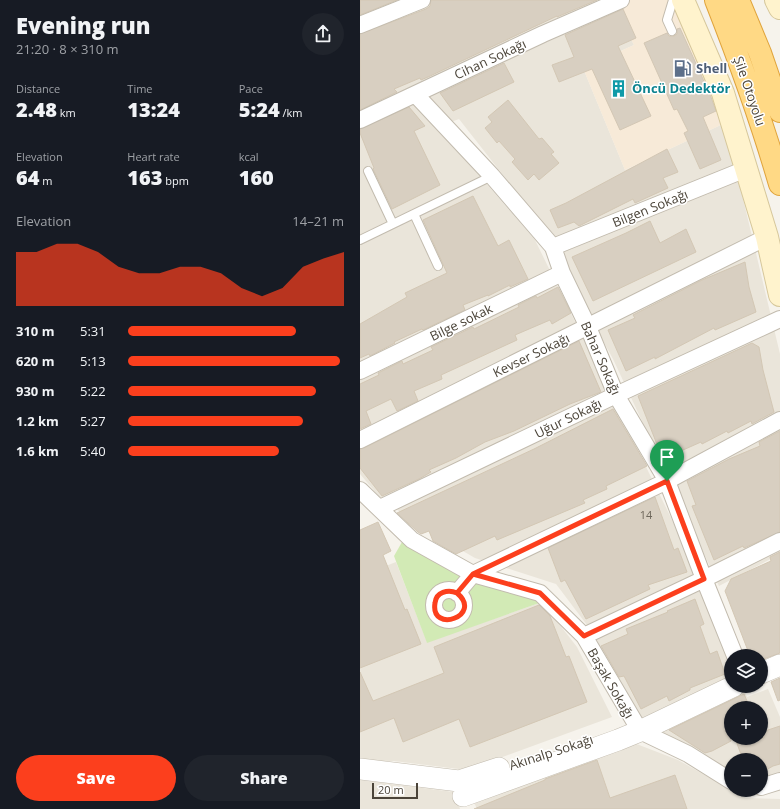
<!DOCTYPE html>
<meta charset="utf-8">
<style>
:root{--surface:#171b24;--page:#20242c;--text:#f1f3f6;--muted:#9ea1a6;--accent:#fc3f1d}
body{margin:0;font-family:"Open Sans",sans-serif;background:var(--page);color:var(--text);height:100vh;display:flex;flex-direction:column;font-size:15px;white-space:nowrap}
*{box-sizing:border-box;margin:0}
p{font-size:13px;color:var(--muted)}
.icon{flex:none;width:22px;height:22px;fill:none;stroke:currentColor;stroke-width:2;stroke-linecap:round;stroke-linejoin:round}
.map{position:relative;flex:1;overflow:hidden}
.details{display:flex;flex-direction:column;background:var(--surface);width:360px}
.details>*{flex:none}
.tools{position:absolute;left:364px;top:649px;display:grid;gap:8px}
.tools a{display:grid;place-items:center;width:44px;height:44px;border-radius:50%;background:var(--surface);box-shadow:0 1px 3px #0004;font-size:20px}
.scale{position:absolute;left:12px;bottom:10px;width:46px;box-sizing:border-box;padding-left:4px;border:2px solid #4b4439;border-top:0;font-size:11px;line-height:14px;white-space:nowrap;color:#4b4439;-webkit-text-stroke:3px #fff;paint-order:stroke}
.pin{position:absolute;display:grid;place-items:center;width:34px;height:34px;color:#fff;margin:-41px -17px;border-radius:50% 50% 50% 0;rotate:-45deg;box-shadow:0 0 4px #0007}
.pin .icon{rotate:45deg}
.round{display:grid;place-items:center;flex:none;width:42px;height:42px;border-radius:21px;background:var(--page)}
.head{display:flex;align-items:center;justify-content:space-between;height:68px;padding:0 16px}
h1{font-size:22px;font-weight:800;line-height:30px}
.metrics{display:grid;grid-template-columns:repeat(3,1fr);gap:6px;height:68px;padding:4px 16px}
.metrics div{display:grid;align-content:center}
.metrics b{font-size:20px;font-weight:800}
.metrics small{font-size:11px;font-weight:400}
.metrics p{font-size:11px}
.chart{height:112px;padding:8px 16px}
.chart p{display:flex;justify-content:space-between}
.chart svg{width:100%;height:72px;margin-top:4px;fill:var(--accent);opacity:.7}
.cta{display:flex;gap:8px;margin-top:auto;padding:8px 16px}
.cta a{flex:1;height:46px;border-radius:24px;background:var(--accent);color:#fff;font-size:16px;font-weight:800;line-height:46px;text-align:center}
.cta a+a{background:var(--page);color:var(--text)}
ul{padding:0 16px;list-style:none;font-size:13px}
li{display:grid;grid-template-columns:64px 48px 1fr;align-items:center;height:30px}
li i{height:10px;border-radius:5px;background:var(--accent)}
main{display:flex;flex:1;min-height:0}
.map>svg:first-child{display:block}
.residential{fill:#eae5da;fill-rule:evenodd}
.commercial{fill:#f7ead8}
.green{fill:#d2eab5}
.building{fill:#d8cfc1;stroke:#d3c7b4}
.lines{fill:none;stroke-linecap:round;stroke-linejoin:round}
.service-casing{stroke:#c2bbae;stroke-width:10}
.minor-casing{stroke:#c2bbae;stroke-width:18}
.tertiary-casing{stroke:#c2bbae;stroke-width:22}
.secondary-casing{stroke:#d6c79b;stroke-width:24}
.trunk-casing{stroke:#e0a43c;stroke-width:24}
.service{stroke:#fff;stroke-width:8}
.minor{stroke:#fff;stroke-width:16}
.tertiary{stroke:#fff;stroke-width:21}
.secondary{stroke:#fff3cd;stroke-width:22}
.trunk{stroke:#ffd985;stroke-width:22}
.route-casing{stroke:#fff;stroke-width:8}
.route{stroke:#fc3f1d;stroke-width:5}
.labels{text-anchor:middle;stroke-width:3;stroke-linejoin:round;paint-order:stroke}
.number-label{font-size:11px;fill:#6e675b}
.street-label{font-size:13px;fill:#4b4439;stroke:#fff}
.service-label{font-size:13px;font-weight:bold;fill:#4e5e75;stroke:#fff;text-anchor:start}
.culture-label{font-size:13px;font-weight:bold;fill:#0d838f;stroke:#fff;text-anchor:start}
</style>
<main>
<section class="details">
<div class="head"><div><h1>Evening run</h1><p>21:20 · 8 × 310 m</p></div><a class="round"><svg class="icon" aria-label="share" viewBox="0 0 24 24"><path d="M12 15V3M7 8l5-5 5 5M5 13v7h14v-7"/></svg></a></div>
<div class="metrics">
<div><p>Distance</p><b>2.48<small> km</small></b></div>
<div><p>Time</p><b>13:24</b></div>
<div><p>Pace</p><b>5:24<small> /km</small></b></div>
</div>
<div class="metrics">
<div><p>Elevation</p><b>64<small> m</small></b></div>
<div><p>Heart rate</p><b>163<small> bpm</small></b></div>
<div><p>kcal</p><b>160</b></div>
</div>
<div class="chart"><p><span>Elevation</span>14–21 m</p>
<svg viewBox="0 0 160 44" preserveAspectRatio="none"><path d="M0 44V11L10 11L20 6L30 6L40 11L50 20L60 24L70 24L80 20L90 20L100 24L110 33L120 38L130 33L140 20L150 15L160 11V44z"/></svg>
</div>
<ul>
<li><b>310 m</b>5:31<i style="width:78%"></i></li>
<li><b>620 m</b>5:13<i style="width:98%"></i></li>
<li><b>930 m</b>5:22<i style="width:87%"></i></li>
<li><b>1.2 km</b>5:27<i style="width:81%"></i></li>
<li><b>1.6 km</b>5:40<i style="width:70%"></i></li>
</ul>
<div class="cta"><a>Save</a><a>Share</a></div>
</section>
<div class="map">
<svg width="420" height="809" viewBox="0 0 420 809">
<rect width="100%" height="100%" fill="#f6f3ec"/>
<path class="residential" d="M0 0H250L274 45 223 68 265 170 365 123 420 354V554L359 586 253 359 175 216 99 119 78 127 175 240 338 573 371 658V686H382L387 697 408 689 420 717V774L401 781V760H371V778L286 729 266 699 230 629 196 584 115 558 56 524 18 495 0 474ZM371 708H401V738H371Z
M36 562 67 642 182 602 217 647 252 717 107 770 34 761H0V576Z
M274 743 318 760 386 798 420 799V809H117L113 800Z
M0 780 94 792 100 809H0Z"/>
<path class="commercial" d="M250 0H314L365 123 265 170 223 68 274 45Z"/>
<path class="green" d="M42 542 101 576 182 602 67 643 34 556Z"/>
<path class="building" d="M0 0H37L0 15Z
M71 0H237L197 17V16L68 77 61 80 60 78 34 89 37 92 0 110V34L66 9 70 6Z
M263 9 276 38 258 46 291 116 260 130 232 69 199 82 192 65 214 57 205 35Z
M320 28 351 97 356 111 343 117 361 160 340 169 324 133 328 131 317 109 314 110 284 43 307 33 309 36H314L317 34V29Z
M144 63 154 82 93 111 80 93Z
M148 100 179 139 182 138 194 152 191 154 199 163 179 180 174 174 168 180 152 162 155 159 139 141 137 143 125 128 132 122 128 117Z
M49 107 65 126 54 131 80 185 32 209 13 169 14 168 0 133V129Z
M307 149 318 172 303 178 308 188 275 203 273 199 219 226 214 222 198 228 190 210 206 203Z
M113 196 138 246 149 240 168 279 150 287V285L128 296V295L103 305 105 310 63 330 62 329 34 342 35 343 10 356 9 354 0 358V324L47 297 45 293 87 273 63 220Z
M290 221 300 243 326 229 336 252 233 301 212 257 266 233Z
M385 262 389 287 396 312 355 330 354 328 295 359V357L266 371 248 330 275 318 273 315 342 280Z
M198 287 211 313 192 324 190 320 155 335 157 340 81 375 82 379 54 391 58 401 37 411 31 399 6 411 11 424 0 429V384L19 375 18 373 42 361 43 364 73 350 71 347 113 327 114 329 159 307 158 305 176 296 177 298Z
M219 341 241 392 210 404 154 431 125 442 96 458 69 470 71 472 59 479 22 496 0 468V449L4 448Z
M392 343 399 347 403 370 414 412 392 424 391 421 368 433 367 431 342 444 341 442 305 458 298 447 278 396Z
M253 409 287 466 246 486 247 489 223 500 225 503 137 540 135 536 96 554 73 541 69 531 61 534 58 532 37 513 174 449Z
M420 431V532L384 548 383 546 354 560 332 506 336 505 327 481 369 459 400 446 399 442Z
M295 497 314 550 318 548 327 572 288 585 290 589 226 619 205 580 201 582 188 548Z
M18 522 31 551 23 555 45 610 47 609 61 644 0 668V530Z
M420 552V653L401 660V656H390L365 591 371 579 411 561 410 557Z
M335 599 344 624 340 626 350 654 357 651 365 674 330 688V690L309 701 307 696 281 709 264 676 259 677 241 646 268 634 266 629 308 612 307 611Z
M179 605 190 616 206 657 209 656 227 702 110 747 99 719 43 742 34 718 0 732V672L13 701 84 673 74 647Z
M420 678V700L418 701 411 682Z
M384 694 390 708H371V741L352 751 345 753 309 730Z
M420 726V764L413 766 401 773V760H383L375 738H404L402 732Z
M237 760 250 798 315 775 327 809H114L185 780V779Z"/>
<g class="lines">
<defs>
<path id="service" d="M312 31 307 20 313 0
M8 171 33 224
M54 214 78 266
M0 240 132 176"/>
<path id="minor" d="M0 25 62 0
M56 95 132 176 193 247 202 273 228 327 256 395 307 481 344 579 375 656
M0 120 183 34 261 0
M193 247 386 169
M0 371 202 273
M0 440 407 237
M0 490 52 540 113 574 180 593 224 636 280 731 328 754 371 781
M20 508 256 395 420 319
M74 605a15 15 0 1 1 30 0a15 15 0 1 1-30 0Z
M97 593 113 574 307 481 420 420
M224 636 344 579 420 541
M401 787 420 781"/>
<path id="tertiary" d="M401 673 420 665
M0 769 99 781 139 768
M103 796 258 740 280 731 374 686"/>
<path id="secondary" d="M323 0 363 93 407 237 420 295
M416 0 420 8"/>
<path id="trunk" d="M356 0C380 61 402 122 420 184
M378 0 400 53 420 111"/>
</defs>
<use href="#service" class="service-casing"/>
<use href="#minor" class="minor-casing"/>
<use href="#tertiary" class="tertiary-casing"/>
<use href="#secondary" class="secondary-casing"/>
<use href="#trunk" class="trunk-casing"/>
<use href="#service" class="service"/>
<use href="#minor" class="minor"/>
<use href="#tertiary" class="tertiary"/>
<use href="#secondary" class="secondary"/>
<use href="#trunk" class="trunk"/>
</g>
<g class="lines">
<defs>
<path id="route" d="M307 481 113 574 97 593C124 616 70 634 75 603 76 592 88 589 97 593L113 574 180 593 224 636 344 579 307 481"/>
</defs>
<use href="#route" class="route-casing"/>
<use href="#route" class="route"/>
</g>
<defs>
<symbol id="fuel-bare" viewBox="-9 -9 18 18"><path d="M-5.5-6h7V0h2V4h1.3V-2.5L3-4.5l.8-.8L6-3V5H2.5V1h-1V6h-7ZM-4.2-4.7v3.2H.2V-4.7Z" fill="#5c6f8a" stroke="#fff" stroke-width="2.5" paint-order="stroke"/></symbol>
<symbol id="building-bare" viewBox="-9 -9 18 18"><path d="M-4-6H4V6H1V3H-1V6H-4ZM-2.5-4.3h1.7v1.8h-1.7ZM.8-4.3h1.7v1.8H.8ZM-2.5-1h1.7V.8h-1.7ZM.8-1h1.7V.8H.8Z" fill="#0f9aa8" stroke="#fff" stroke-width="2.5" paint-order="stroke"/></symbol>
</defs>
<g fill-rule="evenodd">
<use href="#fuel-bare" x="310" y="56" width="25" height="25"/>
<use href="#building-bare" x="246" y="76" width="25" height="25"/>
</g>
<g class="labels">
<g class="number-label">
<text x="286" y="519">14</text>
</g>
<g class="street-label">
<text transform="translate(130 59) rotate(-25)" y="5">Cihan Sokağı</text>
<text transform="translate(390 91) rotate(71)" y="5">Şile Otoyolu</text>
<text transform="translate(290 208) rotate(-22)" y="5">Bilgen Sokağı</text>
<text transform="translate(101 322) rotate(-26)" y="5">Bilge sokak</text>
<text transform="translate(171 355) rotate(-26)" y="5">Kevser Sokağı</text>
<text transform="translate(241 358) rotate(66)" y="5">Bahar Sokağı</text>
<text transform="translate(208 418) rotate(-26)" y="5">Uğur Sokağı</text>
<text transform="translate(251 683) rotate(60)" y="5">Başak Sokağı</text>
<text transform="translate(191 752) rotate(-18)" y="5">Akınalp Sokağı</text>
</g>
<g class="service-label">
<text x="336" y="73">Shell</text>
</g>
<g class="culture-label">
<text x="272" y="93">Öncü Dedektör</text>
</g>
</g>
</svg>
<div class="tools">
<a><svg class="icon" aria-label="layers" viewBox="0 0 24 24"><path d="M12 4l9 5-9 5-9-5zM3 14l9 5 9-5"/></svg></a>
<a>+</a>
<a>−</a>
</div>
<div class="scale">20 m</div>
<div class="pin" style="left:307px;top:481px;background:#1e9e55"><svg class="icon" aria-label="arrive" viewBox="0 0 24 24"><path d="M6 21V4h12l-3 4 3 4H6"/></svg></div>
</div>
</main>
